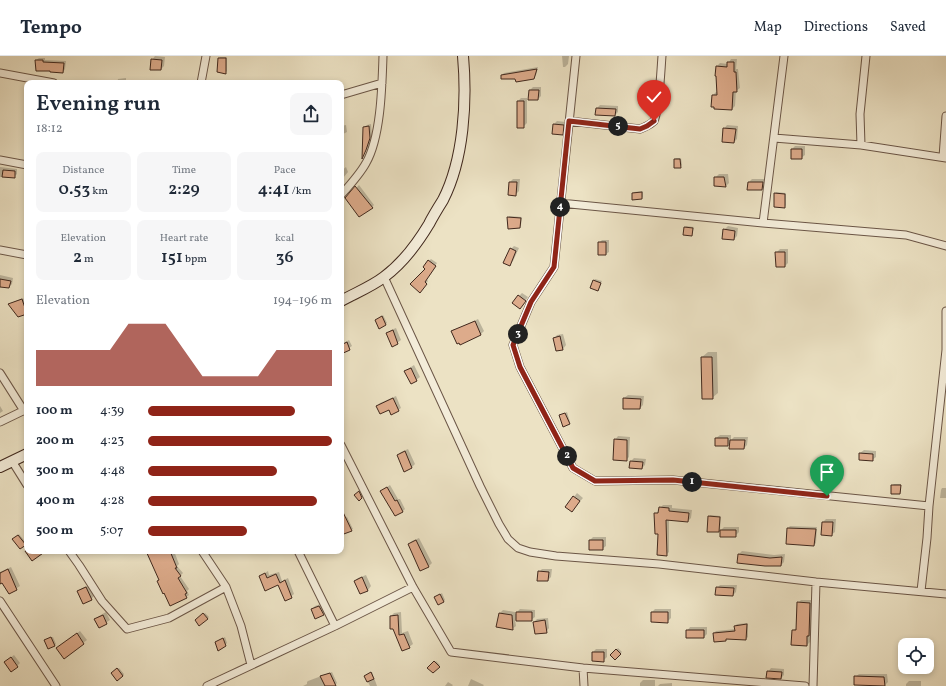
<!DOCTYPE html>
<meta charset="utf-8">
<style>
:root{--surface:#fff;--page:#f6f6f7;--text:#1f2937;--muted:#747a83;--line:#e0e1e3;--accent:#8f2418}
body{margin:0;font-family:Vollkorn,serif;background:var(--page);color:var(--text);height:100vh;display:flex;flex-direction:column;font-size:15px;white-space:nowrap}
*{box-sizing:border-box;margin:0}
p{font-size:13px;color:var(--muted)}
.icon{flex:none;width:22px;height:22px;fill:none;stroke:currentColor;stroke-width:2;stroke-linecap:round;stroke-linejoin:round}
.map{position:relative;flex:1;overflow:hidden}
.side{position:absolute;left:24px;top:24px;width:320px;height:474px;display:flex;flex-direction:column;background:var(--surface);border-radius:8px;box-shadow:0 2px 6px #0003}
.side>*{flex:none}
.fabs{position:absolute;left:898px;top:582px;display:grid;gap:8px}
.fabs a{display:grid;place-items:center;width:36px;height:36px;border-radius:8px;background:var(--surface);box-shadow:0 2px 6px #0003;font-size:20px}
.pin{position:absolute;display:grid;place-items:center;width:34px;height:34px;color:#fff;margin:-41px -17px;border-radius:50% 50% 50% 0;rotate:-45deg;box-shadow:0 0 4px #0007}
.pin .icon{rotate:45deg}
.km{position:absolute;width:20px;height:20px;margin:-10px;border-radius:50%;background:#222;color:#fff;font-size:11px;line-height:20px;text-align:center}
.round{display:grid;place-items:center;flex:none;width:42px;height:42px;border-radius:8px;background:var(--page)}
.overview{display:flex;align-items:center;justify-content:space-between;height:68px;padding:0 12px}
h1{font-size:22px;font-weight:600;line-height:30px}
.metrics{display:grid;grid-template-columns:repeat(3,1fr);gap:6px;height:68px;padding:4px 12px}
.metrics div{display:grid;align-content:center;border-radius:8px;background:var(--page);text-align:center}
.metrics b{font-size:17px;font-weight:600}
.metrics small{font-size:11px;font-weight:400}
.metrics p{font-size:11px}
.chart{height:112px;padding:8px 12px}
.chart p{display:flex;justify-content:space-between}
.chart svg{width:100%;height:72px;margin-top:4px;fill:var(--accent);opacity:.7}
ul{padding:0 12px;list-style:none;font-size:13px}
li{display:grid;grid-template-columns:64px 48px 1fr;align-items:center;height:30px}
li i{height:10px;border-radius:5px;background:var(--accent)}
header{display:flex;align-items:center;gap:24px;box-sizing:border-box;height:56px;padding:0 20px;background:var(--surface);border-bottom:1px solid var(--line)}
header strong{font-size:19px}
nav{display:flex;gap:22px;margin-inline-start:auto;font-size:14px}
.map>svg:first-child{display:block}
.shadow{fill:#0003}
.building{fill:#ddab8b;stroke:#40281d}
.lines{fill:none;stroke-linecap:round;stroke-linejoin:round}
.street-casing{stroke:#6b5647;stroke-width:9}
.secondary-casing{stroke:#40281d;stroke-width:12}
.street{stroke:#f3ecd9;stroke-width:7}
.secondary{stroke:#f3ecd9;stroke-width:10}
.route-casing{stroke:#fff;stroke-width:8}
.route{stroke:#8f2418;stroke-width:5}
</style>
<header>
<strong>Tempo</strong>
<nav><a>Map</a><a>Directions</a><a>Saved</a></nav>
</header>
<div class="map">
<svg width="946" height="630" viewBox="0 0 946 630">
<rect width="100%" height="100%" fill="#ece2c4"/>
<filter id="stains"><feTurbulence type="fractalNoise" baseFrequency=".005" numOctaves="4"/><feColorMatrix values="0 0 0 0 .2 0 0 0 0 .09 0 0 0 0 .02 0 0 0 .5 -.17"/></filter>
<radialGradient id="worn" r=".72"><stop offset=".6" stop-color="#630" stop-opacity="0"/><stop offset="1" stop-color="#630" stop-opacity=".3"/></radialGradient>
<path class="shadow" d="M155 0 165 1 164 10 161 13 152 4Z
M562 0H569L568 8 565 11H563Z
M220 1H227V15L225 17 219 2Z
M39 2H45V4L66 5 65 13 63 16 36 4Z
M731 3H737L736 13H738L740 32 736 35 735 50 732 53 713 39 716 36H718L716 19 717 10 720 7 728 8Z
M538 11 536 19 534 22H516L502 19 504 17Z
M126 22V27H117L118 23Z
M533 31H541V40L538 43 530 34Z
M521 42H527V67L523 71 518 45Z
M600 49 618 50V56L615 59 597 52Z
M557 65 566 66V74L562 77 554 68Z
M371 68 372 79 368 91 363 100 364 72 367 69Z
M346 69 347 76 341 79V70Z
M727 69 738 70 737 83 734 86 724 73Z
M795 90H805V99L801 102 792 93Z
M676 102H681L682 109 680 111 675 103Z
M0 111 17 113V118L14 121H0Z
M346 111 348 116 343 122 341 120V115Z
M719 118H728L729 127 726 130 715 122Z
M513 123H520L519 135 515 139 510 126Z
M752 123H766L765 130 762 133 749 126Z
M359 129 374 149 372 151 346 143Z
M643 135V141L642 142 633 137 634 136Z
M776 136 786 137V149L785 151 775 138Z
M509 160 522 161 521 169 520 171 508 162Z
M686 170 694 171 692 179 685 171Z
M728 170 738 172 737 180 734 183 724 174Z
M602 184H609V196L606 198 599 187Z
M514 190 519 192 513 205 509 209 511 193Z
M780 193H788V207L785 210 776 197Z
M431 203 437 207 426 223 428 225 422 233 429 205Z
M0 219 13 222 12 228 9 231 0 230Z
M595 223 602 225 598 234 594 224Z
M522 237 528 241 523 248 519 240Z
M23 242 27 251V257L19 260 11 247Z
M383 259 387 267 380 272 376 264Z
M478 263 484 275 481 278 452 275 454 273V275Z
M396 272 401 284 397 287 388 277 391 274Z
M563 278 566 289 563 293 557 294 554 283 557 279Z
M349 284 352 290 341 297V289Z
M708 296H717L718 337 712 342 702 301Z
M414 309 420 321 416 324 405 315Z
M628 339 644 340 643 349 640 352 624 342Z
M396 340 401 352 398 354 377 350 380 347Z
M0 350 3 355 0 357Z
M567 356 570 366 569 367 560 359Z
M720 379H731V384L734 381H748L747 389 744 392 730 386 728 389 716 382Z
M618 380 630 381 629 401 626 404 615 384Z
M408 393 415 408 412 411 398 399 401 396Z
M864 394 876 395V401L872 404 860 397Z
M634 402 646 403 645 409 642 412 631 405Z
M894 428H901V436L900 437 892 430Z
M390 429 398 443H400L405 453 402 456 381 435Z
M942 432H946V442H940L941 434Z
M360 435 363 440 359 443 355 439Z
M577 437 583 442 575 451 574 441Z
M663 449H672V452L692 454 691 462 688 465 669 463V496L666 499 659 477 655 458 660 455V452Z
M710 459 721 460 720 474 719 475H708L709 461Z
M347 461 353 473 341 478V463Z
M826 463H836L835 476 831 479 822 478 823 466Z
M790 470 817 471 816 487 814 489 788 472Z
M724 471H739V476L735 480 721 474Z
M19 478 26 487 25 488 14 483Z
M593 481H606V490L602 493 590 484Z
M419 482 432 507 429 510 421 514 409 488 412 485Z
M147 495H174L179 508 177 510 183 517 180 520 189 533 187 535 189 539 186 541 160 524Z
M742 495 774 499 785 498 784 506 781 509 739 498Z
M11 511 20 530 9 537 3 525 0 524V516Z
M542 513H552L551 521 548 524 539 516Z
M268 515 269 519 279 516 282 525 288 522 294 538 286 544 279 527 260 520Z
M366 519 371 530 368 534 360 537 355 525 358 522Z
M89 529 95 539 91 543 78 535 82 532Z
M720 529H737L736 536 733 539 717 532Z
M442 537 445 544 443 546 435 541Z
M801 544H812V576L810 578V586L807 589 793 574 797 572 798 547Z
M323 547 326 555 323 558 312 553 315 550Z
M520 553 535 554V561L531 564H515L516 570 512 573 498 570 500 557 503 554 515 556V558Z
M655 553H671V562L667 566 652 556Z
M106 556 110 564 99 571 95 563 99 560Z
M401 556 402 577 408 575 413 588 409 591 402 594 391 560 394 557Z
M205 557 209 561 207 563 197 562Z
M548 562 549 572 546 576 534 566 537 563Z
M748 567V581L746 583 727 582 726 584 714 577 716 575 736 573 735 570 737 568Z
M690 571H707V578L704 581 687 575Z
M80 575 87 584 64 601 61 589Z
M53 581 56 588 55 589 47 583Z
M225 581 227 587 225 589 218 585Z
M618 592 622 596 615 603 611 599Z
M596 593H607V601L603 605 593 604V596Z
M14 599 20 607 17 610 9 603Z
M436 605 440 609 433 616 429 612Z
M119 612 124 618 123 620 114 616Z
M771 612 784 613V619L781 622 768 616Z
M332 616 337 627 334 630H303L307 628V626L308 625Z
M372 616 377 630H370L365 620Z
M859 618H887L888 626 884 630H875L855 621Z
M471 623 484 629 483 630H468Z
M643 624H655V630H640V627Z
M909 625H921V630H906V628Z
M448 626 453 629 452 630H445Z
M672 627V630H658L660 628Z"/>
<path class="building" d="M218 2H226V18L217 16Z
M151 3 162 4 161 14H150Z
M35 4H43V6L64 7 63 17 50 16V15H36Z
M727 6H734V16H736L737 36H733L732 54 714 53V51H711L712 39H717L716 20H715L716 10 727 11Z
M537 13 534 23 516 26 515 23H501V19Z
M529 34H539L538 44H528Z
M517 45H524V72H517Z
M596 52 616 53 615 60 595 59Z
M553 68 564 69 563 79 552 78Z
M369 70 370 82 366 94 362 103 363 71Z
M723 72 736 73 734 87 722 86Z
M791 93H802V103H791Z
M674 103H680L681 112H674Z
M3 114 15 115V122L2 121Z
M714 121H724L726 131 714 130Z
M509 126H517L516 140 508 139Z
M748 126H763L762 134H747Z
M355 130 373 152 359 161 345 142Z
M642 136V143L632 144V137Z
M774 137 785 138V152L774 151Z
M507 161 521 162 520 172 508 173Z
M684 171 693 172 692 180 683 179Z
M723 173 735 175 734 184 722 183Z
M598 186H606V199H598Z
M510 192 516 195 510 210 503 207Z
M775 196H785V211H776Z
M428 204 436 210 425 226 427 228 420 237 410 228 425 213 423 211Z
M0 223 11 225 9 232 0 231Z
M593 224 601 227 598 235 590 232Z
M518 239 526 245 520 253 512 247Z
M22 243 27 258 18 261 8 248Z
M382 260 386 269 379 273 375 264Z
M475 265 481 279 460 289 459 287 457 288 451 275Z
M393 274 398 288 392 291 386 277Z
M560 280 563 294 556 295 553 282Z
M347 286 350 294 341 298V289Z
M701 301H712L713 343H702Z
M411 312 417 325 411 328 404 315Z
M393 342 399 355 391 359 389 354 380 358 376 350Z
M623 342 641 343 640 353H623Z
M565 357 570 368 563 371 559 359Z
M715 382H728V390H715Z
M614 383 627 384V405L613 404Z
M730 384H745L744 393H729Z
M405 395 412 412 404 416 397 399Z
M859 397 873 398V405L859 404Z
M630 405 643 406 642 413 629 412Z
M891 429H901L900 438H891Z
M387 431 395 445 397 444 403 456 395 460 380 435Z
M359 435 362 442 359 445 354 439Z
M573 440 580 445 572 456 565 451Z
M659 451 669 452V455L689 457 688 466 666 464 667 500 657 499 658 478H655L654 457H658Z
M341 452 352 475 341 479Z
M708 460 720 461 719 476H707Z
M822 466H833L832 480 821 479Z
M787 472 816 473 814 490 786 488Z
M720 474H736V481H720Z
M18 479 26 489 20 493 12 483Z
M416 484 429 511 420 515 408 488Z
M589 484H603V494H589Z
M25 495H46L32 505Z
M146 495H170L177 512H175L181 520 178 522 187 537 185 538 187 542 170 550 164 537 163 538 157 525 159 524Z
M738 498 770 502 782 501 781 510H765L737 507Z
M8 513 17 534 9 538 2 527 0 528V517Z
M538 515 549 516 548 525H537Z
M265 517 267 522 276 518 280 527 285 524 292 542 285 545 278 529 265 535 259 520Z
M362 521 368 535 360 538 354 525Z
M86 531 92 544 83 548 77 535Z
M716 531 734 532 733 540 715 539Z
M440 538 444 546 438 549 434 541Z
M797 546 810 547 809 580H807V590L791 589 792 574H796Z
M319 550 324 559 315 563 311 553Z
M516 556H532V565H516Z
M651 556H668V567L651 566Z
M203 557 208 563 199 570 195 564Z
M499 557 512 559 513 574 496 571Z
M103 559 107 568 99 572 94 563Z
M398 559 399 579 404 578 410 592 402 595 393 573H390V560Z
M545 564 547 577 535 578 533 566Z
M747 568 746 584 726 583V585L714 586 713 577 735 575 734 570Z
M686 574H704V582H686Z
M77 577 84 588 64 603 56 592Z
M51 581 55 590 48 593 44 584Z
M223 582 226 590 218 595 215 586Z
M616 593 621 598 615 604 610 599Z
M592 596H604V606L592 605Z
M11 601 18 611 11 616 4 606Z
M434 605 440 611 433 617 427 612Z
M117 612 123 620 117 625 111 617Z
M767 615 782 616 781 623 766 622Z
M371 616 374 623 367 626 364 620Z
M330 617 336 630H325L320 620Z
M854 620 884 621 885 630 854 629Z"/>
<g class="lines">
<defs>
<path id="street" d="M576 0 554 211 531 246 513 289 520 311 573 412 595 425 673 424 929 450 946 294V255
M0 17 54 27
M201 27 206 0
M341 39 382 27
M569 65 640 73C645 71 650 69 654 65 659 57 661 12 662 0
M774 82 861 89 946 102
M861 89 860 58 866 0
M943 101 946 60
M0 104 27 109
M341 139C350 129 360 118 366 107 381 81 382 30 383 0
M560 147 763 167 906 179 946 190
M763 167 784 0
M0 194 27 199
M384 221 480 430 499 468 508 483 518 492 530 496 556 500 659 508 816 526 946 538
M0 317 24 355
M0 366 27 353
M341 389 413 531 451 596 583 612 805 630
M12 405 27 429
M69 495 79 509 102 545 127 573 169 562 226 531
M202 495 226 531 241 570 251 609
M298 495 335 570 413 531
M921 535 927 482 929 450
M0 545 56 630
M583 612 584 630
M207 630 335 570
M813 630 816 526"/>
<path id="secondary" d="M341 245C355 237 371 231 384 221 403 207 417 188 429 168 433 160 438 152 443 144 464 103 467 45 463 0
M0 411 27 398"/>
</defs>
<use href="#street" class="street-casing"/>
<use href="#secondary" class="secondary-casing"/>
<use href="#street" class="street"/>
<use href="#secondary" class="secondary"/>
</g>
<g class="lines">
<defs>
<path id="route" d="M654 65 647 70 640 73 569 65 554 211 531 246 513 289 520 311 573 412 595 425 673 424 827 440"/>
</defs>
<use href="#route" class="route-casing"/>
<use href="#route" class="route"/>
</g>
<rect width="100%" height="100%" filter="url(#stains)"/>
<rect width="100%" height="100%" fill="url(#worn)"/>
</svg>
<div class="fabs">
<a><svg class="icon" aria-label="locate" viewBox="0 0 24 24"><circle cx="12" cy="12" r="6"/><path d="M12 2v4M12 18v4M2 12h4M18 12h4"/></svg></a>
</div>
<div class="pin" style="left:827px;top:440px;background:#1e9e55"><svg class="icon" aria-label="arrive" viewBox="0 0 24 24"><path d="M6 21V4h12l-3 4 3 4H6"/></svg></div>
<div class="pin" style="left:654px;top:65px;background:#d93025"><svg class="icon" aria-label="check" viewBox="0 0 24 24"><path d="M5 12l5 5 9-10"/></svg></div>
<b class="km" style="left:692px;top:426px">1</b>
<b class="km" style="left:567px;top:400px">2</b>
<b class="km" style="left:518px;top:278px">3</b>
<b class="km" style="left:560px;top:151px">4</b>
<b class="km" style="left:618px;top:70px">5</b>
<section class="side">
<div class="overview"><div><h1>Evening run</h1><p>18:12</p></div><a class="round"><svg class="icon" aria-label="share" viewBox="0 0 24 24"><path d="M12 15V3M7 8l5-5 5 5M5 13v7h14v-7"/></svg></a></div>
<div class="metrics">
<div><p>Distance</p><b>0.53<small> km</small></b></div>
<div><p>Time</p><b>2:29</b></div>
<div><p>Pace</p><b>4:41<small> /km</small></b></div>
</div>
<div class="metrics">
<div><p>Elevation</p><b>2<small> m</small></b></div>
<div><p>Heart rate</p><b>151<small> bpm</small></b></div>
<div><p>kcal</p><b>36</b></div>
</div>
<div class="chart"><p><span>Elevation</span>194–196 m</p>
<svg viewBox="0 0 160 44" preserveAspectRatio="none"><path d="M0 44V22L10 22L20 22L30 22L40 22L50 6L60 6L70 6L80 22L90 38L100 38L110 38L120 38L130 22L140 22L150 22L160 22V44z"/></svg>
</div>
<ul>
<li><b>100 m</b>4:39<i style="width:80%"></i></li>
<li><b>200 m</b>4:23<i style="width:100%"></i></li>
<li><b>300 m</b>4:48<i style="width:70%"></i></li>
<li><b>400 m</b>4:28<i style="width:92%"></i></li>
<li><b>500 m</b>5:07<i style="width:54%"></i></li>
</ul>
</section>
</div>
